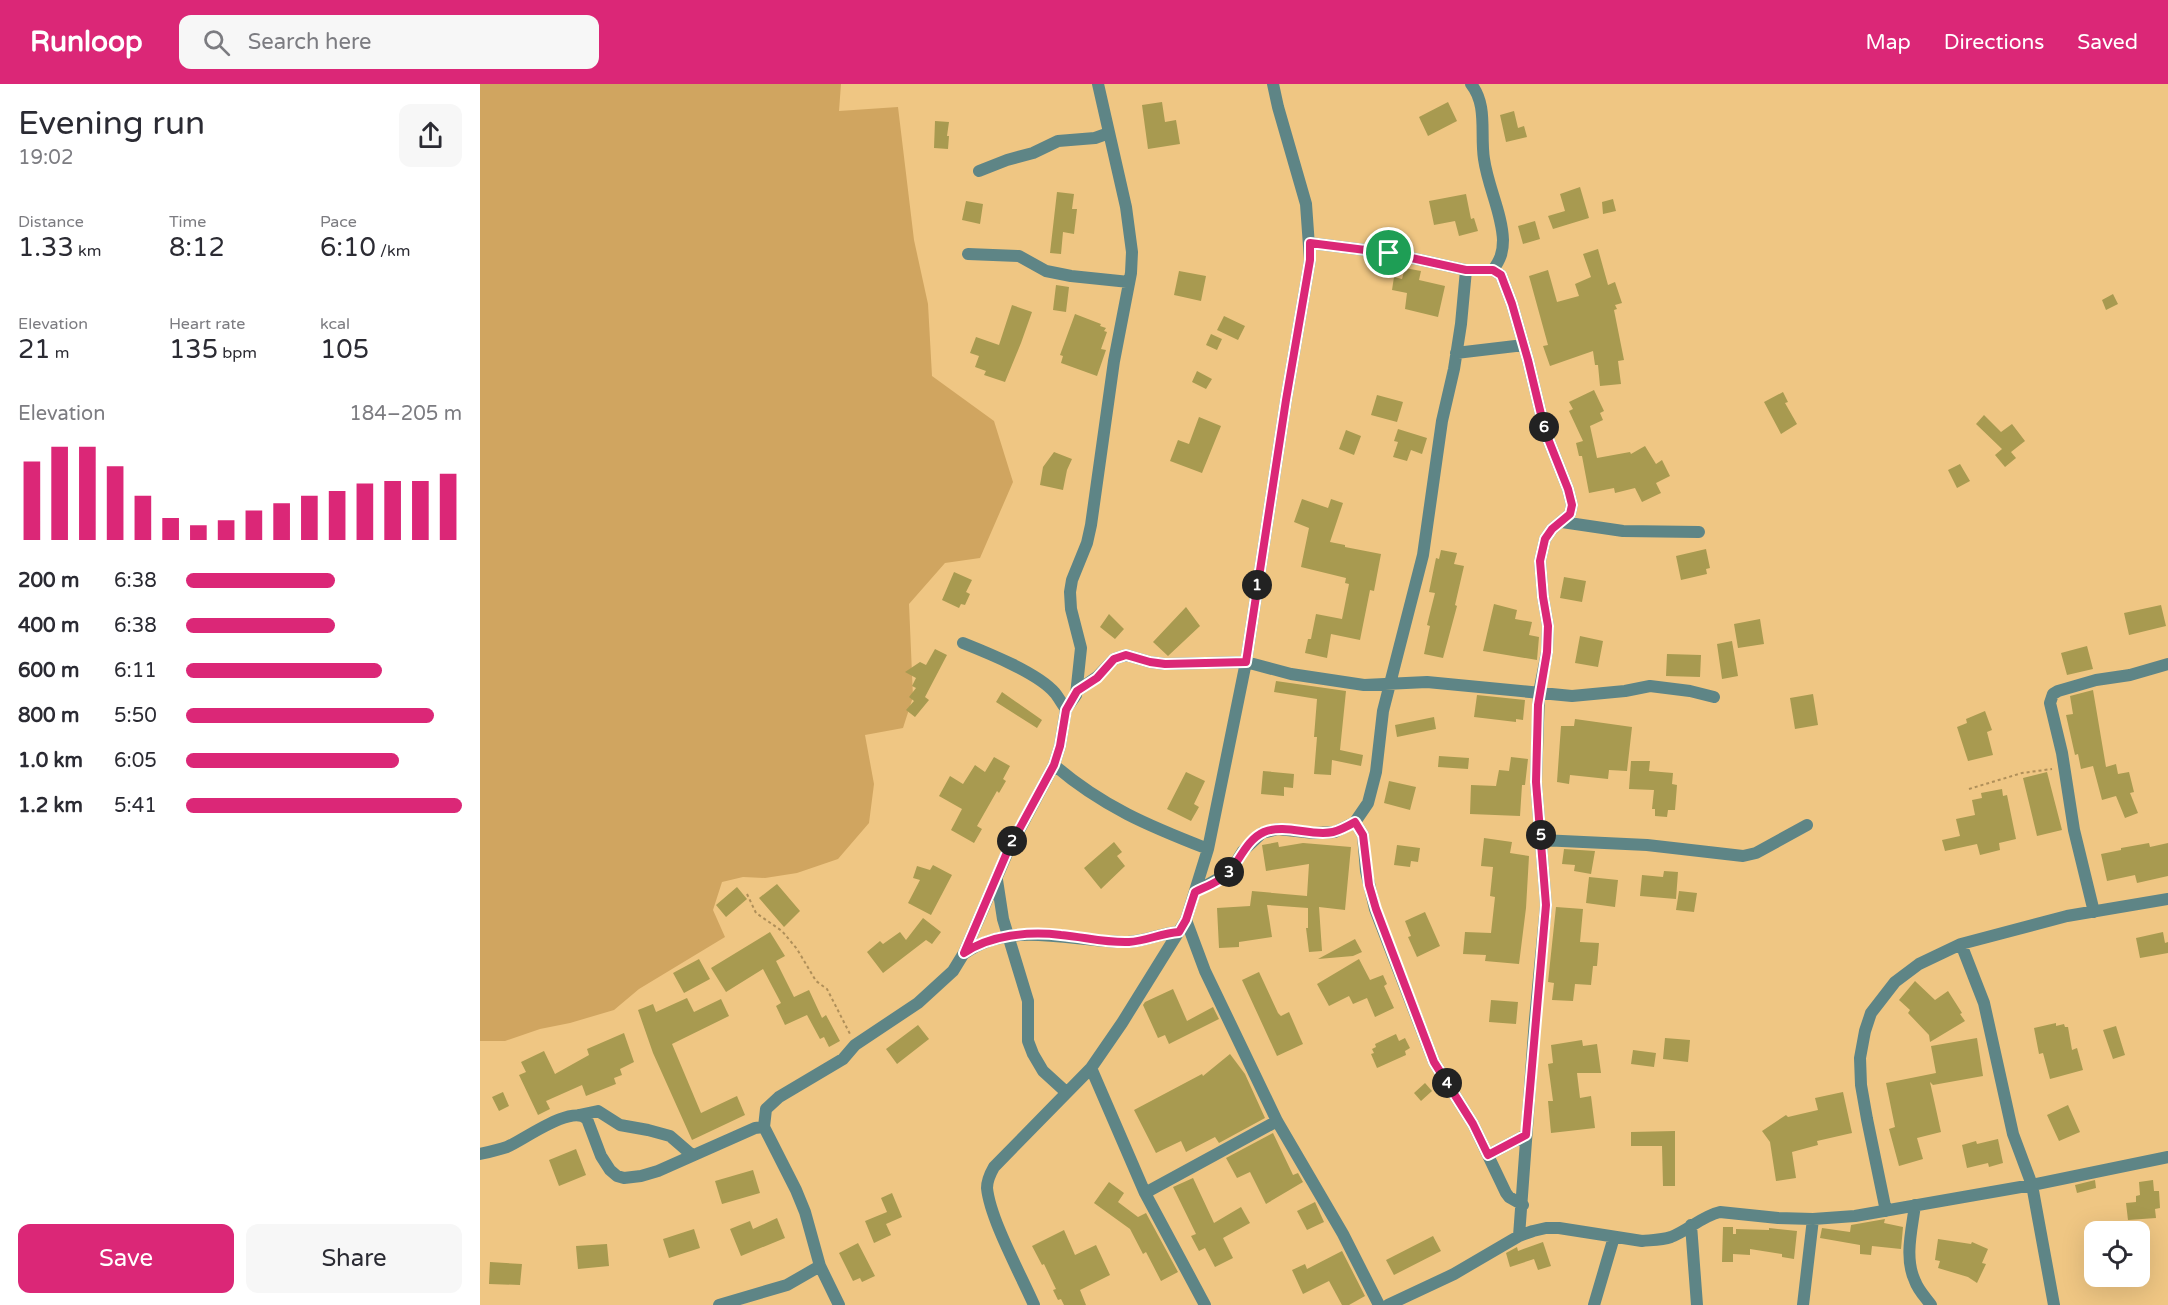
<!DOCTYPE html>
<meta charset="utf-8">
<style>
:root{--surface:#fff;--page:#f7f7f7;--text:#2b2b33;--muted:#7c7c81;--accent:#db2777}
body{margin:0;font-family:"Varela Round",sans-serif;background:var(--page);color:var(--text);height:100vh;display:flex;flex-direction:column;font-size:22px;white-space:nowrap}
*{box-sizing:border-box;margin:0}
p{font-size:20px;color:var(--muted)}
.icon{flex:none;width:33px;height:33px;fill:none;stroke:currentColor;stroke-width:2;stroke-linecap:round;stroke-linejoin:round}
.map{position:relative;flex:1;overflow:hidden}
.drawer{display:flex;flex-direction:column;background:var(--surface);width:480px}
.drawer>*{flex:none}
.controls{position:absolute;left:1604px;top:1137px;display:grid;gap:12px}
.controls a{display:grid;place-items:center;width:66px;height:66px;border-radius:12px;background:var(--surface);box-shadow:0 6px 24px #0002;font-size:30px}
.pin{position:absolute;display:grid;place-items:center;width:51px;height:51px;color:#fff;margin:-26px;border:3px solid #fff;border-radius:50%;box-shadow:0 2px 6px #0007}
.km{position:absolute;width:30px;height:30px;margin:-15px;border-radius:50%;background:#222;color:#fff;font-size:16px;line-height:30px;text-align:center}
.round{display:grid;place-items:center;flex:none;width:63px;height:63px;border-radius:12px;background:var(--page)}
.overview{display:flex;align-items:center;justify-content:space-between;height:102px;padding:0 18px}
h1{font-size:33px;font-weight:600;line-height:45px}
.figures{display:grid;grid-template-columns:repeat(3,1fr);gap:9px;height:102px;padding:6px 18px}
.figures div{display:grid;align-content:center}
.figures b{font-size:26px;font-weight:600}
.figures small{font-size:16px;font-weight:400}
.figures p{font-size:16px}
.chart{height:168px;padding:12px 18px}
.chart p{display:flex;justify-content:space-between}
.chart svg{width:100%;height:108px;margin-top:6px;stroke:var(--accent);stroke-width:6}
.action{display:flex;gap:12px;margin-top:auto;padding:12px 18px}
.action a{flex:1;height:69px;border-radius:12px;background:var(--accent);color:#fff;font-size:24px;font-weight:600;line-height:69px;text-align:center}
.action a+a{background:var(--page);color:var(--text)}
ul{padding:0 18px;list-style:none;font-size:20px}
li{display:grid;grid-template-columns:96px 72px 1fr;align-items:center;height:45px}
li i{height:15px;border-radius:8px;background:var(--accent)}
header{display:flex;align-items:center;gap:36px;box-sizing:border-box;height:84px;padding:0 30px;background:var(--accent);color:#fff}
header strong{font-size:28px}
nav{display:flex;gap:33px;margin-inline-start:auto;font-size:21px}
.search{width:420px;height:54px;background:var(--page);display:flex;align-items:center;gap:15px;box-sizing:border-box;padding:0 21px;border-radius:12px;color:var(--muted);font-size:22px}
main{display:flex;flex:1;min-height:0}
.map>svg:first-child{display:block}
.green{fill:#d0a560}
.building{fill:#a89a50}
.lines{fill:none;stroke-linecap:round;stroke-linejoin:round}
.path{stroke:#af8f59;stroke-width:2;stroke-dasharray:3 3;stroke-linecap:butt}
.street{stroke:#5e8586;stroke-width:12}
.route-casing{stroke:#fff;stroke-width:12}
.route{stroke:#db2777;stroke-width:8}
</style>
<header>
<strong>Runloop</strong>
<div class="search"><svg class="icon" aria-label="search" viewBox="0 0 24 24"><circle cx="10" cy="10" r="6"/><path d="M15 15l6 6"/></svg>Search here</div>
<nav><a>Map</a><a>Directions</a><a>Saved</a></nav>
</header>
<main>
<section class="drawer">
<div class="overview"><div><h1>Evening run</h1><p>19:02</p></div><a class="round"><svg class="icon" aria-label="share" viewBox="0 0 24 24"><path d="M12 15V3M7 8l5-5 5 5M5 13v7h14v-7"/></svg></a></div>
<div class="figures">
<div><p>Distance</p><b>1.33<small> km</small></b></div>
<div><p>Time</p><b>8:12</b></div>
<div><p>Pace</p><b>6:10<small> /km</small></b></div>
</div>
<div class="figures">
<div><p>Elevation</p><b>21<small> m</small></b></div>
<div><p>Heart rate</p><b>135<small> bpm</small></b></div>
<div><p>kcal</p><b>105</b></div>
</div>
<div class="chart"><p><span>Elevation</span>184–205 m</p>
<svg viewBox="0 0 160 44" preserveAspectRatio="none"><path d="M5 44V12M15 44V6M25 44V6M35 44V14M45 44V26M55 44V35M65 44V38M75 44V36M85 44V32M95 44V29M105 44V26M115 44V24M125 44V21M135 44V20M145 44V20M155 44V17"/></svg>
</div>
<ul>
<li><b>200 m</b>6:38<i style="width:54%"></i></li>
<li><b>400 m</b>6:38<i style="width:54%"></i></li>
<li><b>600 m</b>6:11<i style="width:71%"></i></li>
<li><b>800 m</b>5:50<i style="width:90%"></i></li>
<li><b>1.0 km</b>6:05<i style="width:77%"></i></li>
<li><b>1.2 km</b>5:41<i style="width:100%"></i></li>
</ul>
<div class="action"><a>Save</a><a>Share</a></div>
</section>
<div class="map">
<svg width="1688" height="1221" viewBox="0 0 1688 1221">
<rect width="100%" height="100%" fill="#efc683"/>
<path class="green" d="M0 0H361L359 27 418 23 434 156 448 220 452 292 514 337 533 398 500 474 465 479 429 520 433 613 423 644 385 651 394 700 389 739 358 775 317 789 285 794 263 793 242 798 233 826 245 853 159 905 134 926 90 939 60 945 25 957H0Z"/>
<path class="building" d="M682 18 685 38 696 36 700 60 668 65 662 21Z
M968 18 977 37 948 52 939 33Z
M1034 27 1038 44 1044 42 1047 53 1026 58 1020 31Z
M455 37 469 38 467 52H469L468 65 454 64Z
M1100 103 1109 134 1073 145 1068 132 1085 127 1080 110Z
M577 108 594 110 592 125H597L594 150 583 148 581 170 570 169Z
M986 110 991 135 994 134 998 147 979 152 975 137 954 141 949 117Z
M1133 115 1136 127 1123 130 1122 118Z
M486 117 503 120 500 140 482 136Z
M1055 137 1060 155 1043 160 1038 142Z
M1118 165 1128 201 1135 198 1142 219 1135 221 1137 225 1134 226 1144 276 1138 277 1141 300 1120 302 1118 281H1115L1113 267 1070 282 1063 262 1068 261 1049 192 1068 186 1077 218 1099 212 1095 200 1111 193 1103 170Z
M925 184 941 187 939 196 965 202 958 233 925 225 927 209 912 206 914 193 922 195Z
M699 187 726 192 721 217 694 211Z
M576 201 589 203 586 228 573 226Z
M1633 210 1638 220 1626 226 1622 216Z
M532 221 552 228 541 259 525 298 504 291 506 287 495 283 499 272 490 269 496 253 519 261Z
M595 230 621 240 620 242 626 244 624 247 627 248 621 265 626 266 617 292 581 279 583 272 580 271Z
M744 232 765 242 758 256 737 246Z
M731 250 742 255 737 266 726 261Z
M717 287 732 295 726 305 712 298Z
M1114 306 1124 327 1120 329 1123 336 1110 342 1117 374 1150 368 1151 370 1165 362 1176 380 1182 376 1190 392 1176 399 1181 409 1162 418 1155 404 1135 409 1134 404 1109 409 1102 372H1099L1096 359 1103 357 1089 327 1093 325 1089 318Z
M1303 308 1308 318 1305 319 1317 340 1301 350 1284 318Z
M897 311 923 318 917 338 891 331Z
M1504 331 1521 348 1532 340 1545 357 1531 368 1536 374 1525 383 1515 371 1522 365 1496 340Z
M719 333 741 342 722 389 690 377 698 356 709 360Z
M918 345 947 354 942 370 931 366 927 377 913 373 918 358 914 357Z
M866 346 881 352 874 371 859 365Z
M574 368 592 375 587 386 583 406 560 401 563 383Z
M1480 380 1490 397 1477 404 1468 386Z
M822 415 848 424 851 415 863 419 850 458 865 461V463L901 470 894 507 890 506 880 556 851 550 847 574 825 569 828 555H831L836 530 862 535 869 500 865 499 866 494 821 483 829 444 814 438Z
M1226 465 1230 484 1226 485 1227 490 1201 496 1196 472Z
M961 466 977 469 974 480 984 482 975 521 977 522 963 574 944 570 950 542 947 541 955 509 949 508 956 474 959 475Z
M474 488 492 496 486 508 490 510 485 521 481 520 479 524 462 516Z
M1084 493 1106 497 1102 518 1080 514Z
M1014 520 1037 526 1035 535 1052 538 1049 551 1059 553 1057 576 1003 567Z
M1681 521 1686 542 1649 551 1644 529Z
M706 523 720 542 688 572 673 558Z
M629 530 644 545 635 555 620 543Z
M1280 535 1284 560 1258 564 1254 540Z
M1100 552 1123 557 1118 583 1095 579Z
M1252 557 1258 592 1242 595 1237 560Z
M1607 562 1613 585 1587 591 1581 569Z
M455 565 467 571 445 613 449 616 435 633 426 626 434 617 429 613 436 604 432 602 436 594 425 588 440 578 446 581Z
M1187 570 1221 571 1220 593 1186 592Z
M796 597 866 607 860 666 883 671 881 682 852 676 851 691 834 690 837 653H834L837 615 794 608Z
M1613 606 1626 683 1636 680 1638 690 1649 688 1654 708 1650 709 1658 729 1645 734 1636 712 1622 716 1613 682 1601 685 1598 670 1595 671 1586 631 1593 630 1590 612Z
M522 608 562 636 557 644 516 618Z
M1333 610 1338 641 1315 645 1310 614Z
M997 611 1045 616 1043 636 1036 635V638L994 633Z
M1505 627 1512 646 1507 648 1513 671 1488 677 1477 643 1487 639 1486 635Z
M954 633 956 645 917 653 915 641Z
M1095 635 1152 643 1147 687 1129 686 1128 695 1090 691 1089 700 1077 698 1081 642H1094Z
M959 672 989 674 988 685 958 683Z
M514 673 530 682 523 695 526 697 519 709 517 707 497 742 502 745 494 759 471 746 482 725 459 712 470 692 483 700 495 681 505 688Z
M1031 673 1048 675 1045 701H1042L1040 732 990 730 991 701 1016 702 1019 686 1029 687Z
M1151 677H1170L1169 687 1193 689 1192 700 1197 701 1195 726H1188L1187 733 1175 732V725H1172L1174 706 1149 705Z
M783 687 814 690 813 704 804 703V712L781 710Z
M706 688 725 697 714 720 719 723 711 737 687 725Z
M1567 688 1582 746 1557 752 1543 694Z
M909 697 936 703 930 726 904 719Z
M1522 705 1523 712 1527 711 1536 755 1519 759 1520 766 1500 771 1497 760 1465 767 1462 756 1480 752 1476 735 1495 731 1492 716 1502 714 1501 709Z
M1004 754 1032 758 1030 769 1049 772 1046 824 1039 880 1005 877 1006 871 983 870 985 848 1011 849 1015 813 1010 812 1013 783 1001 782Z
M634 758 642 768 637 772 645 782 621 805 604 784Z
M798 758 799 763 823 759 871 763 865 826 839 823 842 867 829 868 826 844H828V824L787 821 792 853 759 858V863L739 864 737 824 770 822 772 807 827 812 829 780 786 787 782 761Z
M1669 759 1670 763 1688 759V792L1657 799 1655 791 1627 797 1621 770 1641 766V764Z
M917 761 940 764 938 778 931 777 930 783 914 781Z
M1084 765 1115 767 1111 790 1094 787 1095 781 1082 780Z
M453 781 472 791 451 831 428 819 440 796 433 794 437 782 450 786Z
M1184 787 1198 788 1196 815 1160 812 1162 791 1183 793Z
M1109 793 1138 796 1135 823 1106 819Z
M297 800 320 827 304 843 279 814Z
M257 803 267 815 246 833 236 821Z
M1199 807 1217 809 1214 828 1196 826Z
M1076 823 1103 825 1100 858 1119 859 1117 882H1113L1111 901 1095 900 1093 917 1072 916 1074 899 1068 898Z
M945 828 960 862 937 873 928 853 931 852 925 837Z
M443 834 461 848 452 860 446 856 403 889 387 868 400 857 403 860 420 848 426 856Z
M290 848 305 872 296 877 314 913 329 906 342 934 346 931 360 957 349 963 344 953 340 955 327 931 305 941 296 922 301 919 283 885 246 908 231 884Z
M1683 848 1685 859 1688 858V869L1660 874 1656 854Z
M875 855 882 868 873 872 838 875Z
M219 875 230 895 204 909 193 889Z
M879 875 890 896 903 891 907 900 904 902 914 924 895 933 887 914 873 920 869 912 849 922 837 900Z
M779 888 798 929 801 932 809 928 823 960 797 972 762 896Z
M1435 897 1455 916 1468 907 1482 929 1480 930 1485 937 1450 958 1449 951 1428 929 1430 926 1419 916Z
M693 905 707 937 733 923 739 935 689 960 685 951 678 954 663 921 665 918Z
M207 914 214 928 241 915 249 932 192 960 221 1029 257 1012 265 1031 212 1056 173 969 158 926 173 920 176 928Z
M1011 916 1038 918 1036 940 1009 938Z
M1576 939V942L1584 940 1585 943H1588L1592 966 1597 964 1603 986 1570 995 1563 969 1559 970 1554 944Z
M438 941 449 955 417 980 406 965Z
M1636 942 1645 971 1633 975 1623 946Z
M144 949 154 978 140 985 142 991 134 994 136 1000 106 1012 102 1001 66 1017 70 1025 58 1031 39 991 46 988 41 978 64 967 75 990 109 971 107 965Z
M916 950 919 957 925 954 930 964 925 967 926 971 897 984 891 970 894 969 892 965 896 963 895 960Z
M1185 954 1210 956 1208 978 1183 975Z
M1497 954 1503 992 1453 1001 1450 998 1461 1048 1437 1054 1443 1075 1419 1082 1409 1045 1415 1043 1406 999 1456 989 1451 962Z
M1102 956 1103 962 1117 960 1121 989H1097L1100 1014 1111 1012 1115 1044 1071 1049 1068 1017H1073L1068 980 1073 979 1071 961Z
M1153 966 1176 969 1174 983 1151 980Z
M750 970 765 990 785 1034 739 1059 735 1053 706 1068 701 1057 676 1069 654 1026 722 990 723 992Z
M945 999 952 1007 941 1017 934 1009Z
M23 1008 29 1022 19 1027 12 1013Z
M1363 1008 1372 1049 1337 1057 1338 1061 1312 1068 1316 1094 1296 1097 1290 1058 1282 1047 1306 1031 1308 1033 1338 1026 1335 1014Z
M1588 1021 1600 1048 1579 1057 1567 1031Z
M1195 1047V1102H1183L1182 1062H1151V1048Z
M793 1049 813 1091 818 1089 823 1098 786 1120 770 1088 757 1094 746 1074Z
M1518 1055 1523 1079 1509 1083 1508 1079 1487 1084 1482 1061 1496 1057 1497 1060Z
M96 1065 106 1091 79 1102 69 1076Z
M273 1086 280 1109 242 1120 235 1097Z
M713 1094 734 1139 761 1123 770 1139 743 1154 753 1174 735 1183 725 1164 719 1167 711 1152 716 1150 693 1103Z
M1615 1096 1616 1104 1597 1109 1595 1101Z
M1673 1096 1674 1107H1679L1680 1124 1675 1125 1676 1134 1648 1136 1646 1119 1656 1118V1112L1660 1111 1659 1098Z
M629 1098 644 1109 638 1118 658 1133 666 1129 698 1188 681 1197 666 1168 663 1170 650 1145 614 1119Z
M412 1109 422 1133 406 1140 411 1151 394 1159 385 1137 407 1128 401 1114Z
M835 1118 844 1138 827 1146 817 1127Z
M297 1134 305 1154 261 1172 250 1145 270 1137 273 1145Z
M1405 1135 1404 1139 1423 1143 1421 1165 1392 1162 1391 1171 1380 1170V1161L1340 1154 1342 1144 1370 1148 1371 1141Z
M1243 1143H1253V1150H1256V1145L1289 1146V1144L1317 1147 1314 1175 1302 1173V1170L1270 1165V1171L1253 1170V1178H1242Z
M214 1145 220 1164 189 1174 183 1155Z
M584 1146 595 1171 616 1161 630 1191 600 1206 606 1221H584L581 1215 578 1216 573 1206 576 1205 564 1180 562 1181 552 1162Z
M953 1152 961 1167 914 1191 906 1176Z
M1458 1155 1491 1160 1492 1158 1508 1165 1502 1179 1506 1180 1497 1199 1488 1193 1458 1184 1460 1177 1455 1176Z
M1063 1158 1071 1182 1058 1186 1054 1175 1030 1183 1026 1169 1037 1163 1038 1167Z
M378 1159 395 1192 382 1198 380 1194 373 1197 359 1169Z
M127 1160 129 1182 98 1185 96 1162Z
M862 1167 885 1212 869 1221H862L849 1197 823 1210 812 1186 825 1180 827 1185Z
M10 1178 42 1180 40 1201 9 1200Z"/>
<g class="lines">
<path class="path" d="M1489 705 1542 689 1572 685
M267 810 276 829 302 847 317 865 336 897 347 905 370 950"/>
<path class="street" d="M991 0C1008 21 1000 50 1004 75 1008 103 1022 129 1023 156 1023 169 1020 176 1013 186
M499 87 527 76 553 69 578 57 615 54 629 49
M830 159 909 169 986 186H1013L1021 191 1032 220 1048 276 1065 347 1088 405 1092 421 1090 430 1072 445 1065 455 1060 477 1063 513 1068 542 1067 568 1059 609 1056 698 1066 821 1055 935 1039 1152
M488 170 539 172 566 187 591 192 649 198
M976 269 1044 261
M1082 438 1143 447 1219 448
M483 559C508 569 558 589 575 609 579 614 582 620 586 625
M597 607 617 593 634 575 646 571 670 578 685 580 766 578 811 590 884 601 947 598 1092 612 1145 607 1170 602 1210 607 1234 613
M574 681C623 723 669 742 728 765
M875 738 883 751 886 787 895 825 954 978 993 1040 1026 1109 1029 1113 1043 1121
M1061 756 1167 761 1263 772 1276 769 1327 741
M517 796 523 835 548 917V957L553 970 563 987 586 1008
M715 808 750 788 763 767 782 749 798 745 834 749 855 748 875 738 888 719 896 688 903 627 943 471 962 337 974 285 981 240 986 186
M1614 828 1594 746 1582 669 1570 619 1573 610 1578 607 1616 596 1650 591 1688 580
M706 836 725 887 797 1037 863 1150 899 1221
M1481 860 1504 919 1533 1050 1552 1101 1574 1221
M485 869C534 835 594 859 648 858 666 857 681 849 699 848
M611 984 665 1109 725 1221
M99 1031 118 1027 140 1041 168 1046 190 1052 212 1071
M0 1070C9 1068 18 1066 27 1063 44 1056 91 1020 107 1035L121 1072 130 1086 137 1092 144 1094 161 1092 178 1087 275 1044 284 1043
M1008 1071 1046 1051
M665 1109 797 1037
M1435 1121C1432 1145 1424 1174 1435 1197 1438 1206 1446 1214 1451 1221
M1406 1127 1387 1035 1381 1001 1380 974 1385 947 1391 929 1415 898 1439 880 1481 860 1587 832 1688 815
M1211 1141 1217 1221
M239 1221 307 1201 340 1182
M359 1221 340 1182 325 1128 316 1106 284 1043 286 1025 299 1013 363 975 375 961 438 919 473 887 484 869 528 767 574 681 580 662 586 625 596 611 601 564 591 525 590 508 592 496 607 459 611 441 634 277 651 189 652 168 646 123 618 0
M554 1221C541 1191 510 1135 507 1104 507 1096 510 1090 514 1083L611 984 642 939 706 836 728 765 766 578 806 316 830 176 826 120 798 23 793 0
M908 1221 974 1190 1039 1152 1053 1147 1066 1144H1079L1162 1157C1172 1156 1182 1156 1191 1153 1209 1146 1222 1132 1240 1128L1298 1134 1333 1135 1375 1132 1552 1101 1688 1073
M1114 1221 1134 1153
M1323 1221 1333 1135"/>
</g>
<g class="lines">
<defs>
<path id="route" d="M830 159 909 169 986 186H1013L1021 191 1032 220 1048 276 1065 347 1088 405 1092 421 1090 430 1072 445 1065 455 1060 477 1063 513 1068 542 1067 568 1058 621 1056 698 1066 821 1046 1051 1008 1071 993 1040 954 978 896 825 889 801 883 751 875 738C868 742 861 746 853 748 831 753 806 739 784 748 768 755 761 773 751 786 742 797 727 802 715 808L706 836 699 848C682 849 666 857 649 858 626 859 604 853 581 851 549 847 510 851 484 869L528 766 574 681 580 662 586 626 597 607 617 594 634 575 646 571 670 578 685 580 766 578 806 316 830 176Z"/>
</defs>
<use href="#route" class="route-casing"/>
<use href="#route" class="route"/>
</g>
</svg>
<div class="controls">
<a><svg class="icon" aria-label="locate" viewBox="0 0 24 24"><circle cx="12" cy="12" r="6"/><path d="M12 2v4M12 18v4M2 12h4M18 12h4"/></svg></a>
</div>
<div class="pin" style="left:909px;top:169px;background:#1e9e55"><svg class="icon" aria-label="arrive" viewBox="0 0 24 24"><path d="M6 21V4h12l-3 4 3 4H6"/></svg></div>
<b class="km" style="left:777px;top:501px">1</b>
<b class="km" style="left:532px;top:757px">2</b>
<b class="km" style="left:749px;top:788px">3</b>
<b class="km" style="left:967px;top:999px">4</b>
<b class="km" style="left:1061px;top:751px">5</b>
<b class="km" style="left:1064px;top:343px">6</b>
</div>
</main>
